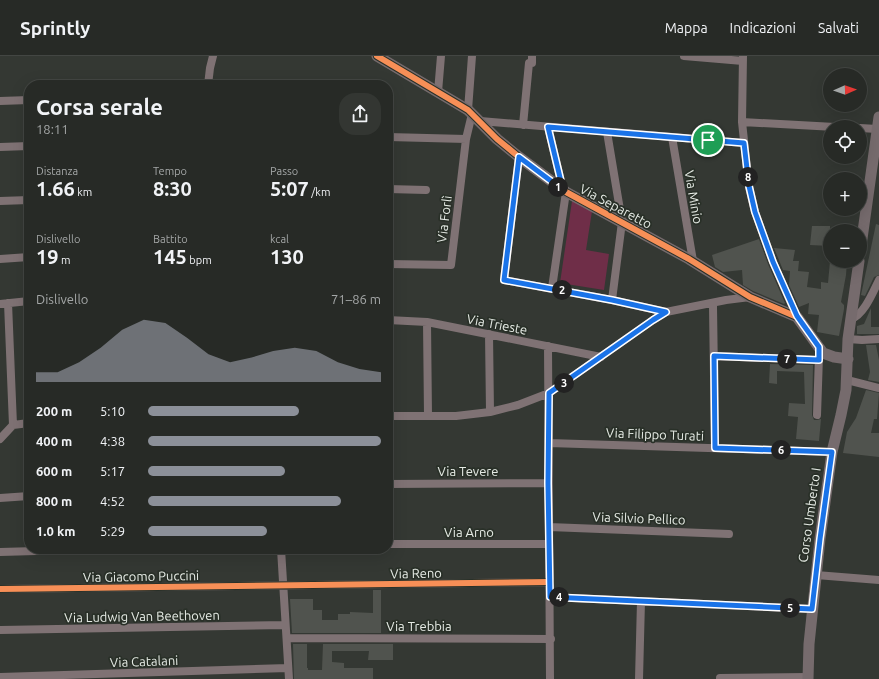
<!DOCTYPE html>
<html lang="it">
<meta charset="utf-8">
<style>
:root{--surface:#272a26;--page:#333632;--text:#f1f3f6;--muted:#a4a7a7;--line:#434643;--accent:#8c9099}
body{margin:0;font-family:Ubuntu,sans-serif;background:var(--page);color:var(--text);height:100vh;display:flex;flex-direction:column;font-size:15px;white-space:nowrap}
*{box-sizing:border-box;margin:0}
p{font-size:13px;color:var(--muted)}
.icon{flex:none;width:22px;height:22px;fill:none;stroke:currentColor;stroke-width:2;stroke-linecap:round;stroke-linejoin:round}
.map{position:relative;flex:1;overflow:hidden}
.panel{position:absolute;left:24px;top:24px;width:369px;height:474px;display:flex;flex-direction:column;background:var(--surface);border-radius:16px;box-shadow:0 4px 16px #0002,0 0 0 1px var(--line)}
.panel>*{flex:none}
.needle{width:26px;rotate:88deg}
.tools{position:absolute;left:823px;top:12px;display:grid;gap:8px}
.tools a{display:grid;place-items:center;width:44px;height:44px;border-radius:50%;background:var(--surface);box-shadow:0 4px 16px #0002,0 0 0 1px var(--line);font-size:20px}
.pin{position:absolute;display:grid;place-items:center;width:34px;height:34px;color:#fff;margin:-17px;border:2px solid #fff;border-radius:50%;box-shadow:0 1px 4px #0007}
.km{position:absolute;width:20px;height:20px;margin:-10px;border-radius:50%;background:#222;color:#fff;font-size:11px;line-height:20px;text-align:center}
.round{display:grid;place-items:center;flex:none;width:42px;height:42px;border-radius:16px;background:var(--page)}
.headline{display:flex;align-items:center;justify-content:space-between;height:68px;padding:0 12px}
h1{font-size:22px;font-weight:600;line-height:30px}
.figures{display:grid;grid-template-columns:repeat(3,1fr);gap:6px;height:68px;padding:4px 12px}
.figures div{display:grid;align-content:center}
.figures b{font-size:20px;font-weight:600}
.figures small{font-size:11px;font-weight:400}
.figures p{font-size:11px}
.chart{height:112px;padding:8px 12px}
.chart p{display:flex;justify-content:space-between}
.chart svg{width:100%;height:72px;margin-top:4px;fill:var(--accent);opacity:.7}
ul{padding:0 12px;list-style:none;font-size:13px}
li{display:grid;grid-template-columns:64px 48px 1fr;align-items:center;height:30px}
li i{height:10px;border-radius:5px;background:var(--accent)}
header{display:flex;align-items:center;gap:24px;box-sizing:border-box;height:56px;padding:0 20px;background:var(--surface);border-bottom:1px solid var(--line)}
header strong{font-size:19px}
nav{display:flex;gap:22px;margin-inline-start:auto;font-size:14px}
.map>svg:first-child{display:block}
.green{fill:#6f2e48}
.building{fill:#50534e}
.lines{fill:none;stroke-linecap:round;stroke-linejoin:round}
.street{stroke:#7f7274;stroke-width:8}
.secondary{stroke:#766b6d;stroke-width:11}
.cycleway-casing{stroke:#293028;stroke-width:8}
.cycleway{stroke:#f78f57;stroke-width:6}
.route-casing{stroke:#fff;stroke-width:8}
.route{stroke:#1a73e8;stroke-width:5}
.labels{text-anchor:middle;stroke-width:3.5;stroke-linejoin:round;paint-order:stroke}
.street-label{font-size:13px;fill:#e6ebe5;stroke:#293028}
</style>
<header>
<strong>Sprintly</strong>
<nav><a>Mappa</a><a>Indicazioni</a><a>Salvati</a></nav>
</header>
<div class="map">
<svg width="879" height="623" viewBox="0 0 879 623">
<rect width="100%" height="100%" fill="#343833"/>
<path class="green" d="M572 145 592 155 586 194 609 198 604 234 560 227Z"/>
<path class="building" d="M876 168 879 169V219L874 221 865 240 861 239Z
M812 170H830V190L810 189Z
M759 183 768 208 785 247 784 248 753 235 743 229 742 214 723 216 715 211 712 199Z
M774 192 795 194 793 205H799L798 215 809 216 807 231 821 233V226L828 227 830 205H847L846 219 841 246 844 249V253L839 280 817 276 819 259 808 258 809 247 799 251 789 229 790 215 783 214Z
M871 252V271H879V278H857V270L864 268Z
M866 289H876L879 304V326L868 324 870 316Z
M770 308 813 309 812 359 814 364H817L821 363 819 385 796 383 798 361 788 360 789 347 805 348 804 316 777 315V328L769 327Z
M866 334 879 337 877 363H874L871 377H879V401L843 397 847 376 856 362Z
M373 534H381V577H292L290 543H313V554H322V564H338V558H350V556L373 557Z
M293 588H307V612H308V614H322L323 588H393V604H368L369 595H332V606L344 607V612H373V623H294Z"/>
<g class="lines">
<path class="street" d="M684 0 743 5
M743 0 742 66 749 131 755 156 773 206 797 261
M208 29 210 12 213 0
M438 36 441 0
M0 45 29 44
M468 54 472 0
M480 65 744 87
M742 66 835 71
M523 69 529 7H532V0
M548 71 563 134
M860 72 877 73
M607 76 622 166 612 244
M388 81 466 83
M672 81 693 205
M0 91 29 90
M519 101 504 224 612 244 666 256
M388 133 426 134
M0 145 29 144
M0 203 29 201
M388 208 451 209 466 83 472 58
M552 232 566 136
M8 247 13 369
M0 248 29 245
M713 250 715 392
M851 263C864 259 873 236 879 224
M388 264 427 266 601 301
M427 266 428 360
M489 278 490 356
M848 283 862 284 879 283
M548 290 550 623
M714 300 819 304
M847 324 879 332
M817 359 819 300
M388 360H456L490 356 518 349 549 337 653 264 666 256 726 244 750 241
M0 383 13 369 29 367
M549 387 832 396
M388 428 548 427
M0 442 29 440
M549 471 729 478
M388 488H549
M281 493 289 623
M0 496 108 493
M816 519 879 524
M0 533 550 526
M550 541 812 553
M0 574 285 569
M287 582 551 583
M0 621 288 612
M720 622 808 621
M639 623 641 545"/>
<path class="secondary" d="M377 0 468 54 497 83 519 101 566 136 689 203 750 241 797 261 823 297 834 301 848 303
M860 197 879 61
M808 623 809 588 820 483 832 396 841 359 846 334 848 283 859 205"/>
<defs>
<path id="cycleway" d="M377 0 468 54 497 83 519 101 566 136 689 203 750 241 797 261
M0 533 550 526"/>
</defs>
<use href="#cycleway" class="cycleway-casing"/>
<use href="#cycleway" class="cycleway"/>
</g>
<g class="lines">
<defs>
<path id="route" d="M548 71 744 87 749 130 755 156 773 206 797 260 819 291V304L714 300 715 392 832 396 820 483 812 553 550 541 548 427 549 337 653 264 666 256 612 244 504 224 519 101 563 134Z"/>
</defs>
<use href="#route" class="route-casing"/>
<use href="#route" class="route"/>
</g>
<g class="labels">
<g class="street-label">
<text transform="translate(694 141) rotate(80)" y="5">Via Minio</text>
<text transform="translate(616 150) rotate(28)" y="5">Via Separetto</text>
<text transform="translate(444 163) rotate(-83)" y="5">Via Forlì</text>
<text transform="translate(497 268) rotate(11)" y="5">Via Trieste</text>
<text transform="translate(655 378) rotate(2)" y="5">Via Filippo Turati</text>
<text x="468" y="420">Via Tevere</text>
<text transform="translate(809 459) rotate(-82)" y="5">Corso Umberto I</text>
<text transform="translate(639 462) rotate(2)" y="5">Via Silvio Pellico</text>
<text x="469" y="481">Via Arno</text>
<text transform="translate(416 517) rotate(-1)" y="5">Via Reno</text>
<text transform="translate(141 520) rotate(-1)" y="5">Via Giacomo Puccini</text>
<text transform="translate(142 560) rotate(-1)" y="5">Via Ludwig Van Beethoven</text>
<text x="419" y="575">Via Trebbia</text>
<text transform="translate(144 605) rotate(-2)" y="5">Via Catalani</text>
</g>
</g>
</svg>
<div class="tools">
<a><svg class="needle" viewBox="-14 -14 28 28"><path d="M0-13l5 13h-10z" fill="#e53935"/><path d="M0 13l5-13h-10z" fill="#a4a7a7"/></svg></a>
<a><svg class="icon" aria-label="locate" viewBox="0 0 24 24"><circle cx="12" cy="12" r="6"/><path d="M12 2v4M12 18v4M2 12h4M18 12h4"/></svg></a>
<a>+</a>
<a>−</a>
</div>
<div class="pin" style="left:708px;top:84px;background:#1e9e55"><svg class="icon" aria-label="arrive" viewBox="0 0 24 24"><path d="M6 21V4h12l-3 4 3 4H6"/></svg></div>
<b class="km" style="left:558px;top:131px">1</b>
<b class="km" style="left:562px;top:234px">2</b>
<b class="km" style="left:564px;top:327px">3</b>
<b class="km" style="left:559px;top:541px">4</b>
<b class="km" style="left:790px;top:552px">5</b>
<b class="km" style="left:781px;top:394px">6</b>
<b class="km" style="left:787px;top:303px">7</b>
<b class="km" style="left:748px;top:121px">8</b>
<section class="panel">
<div class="headline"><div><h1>Corsa serale</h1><p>18:11</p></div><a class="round"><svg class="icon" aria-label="share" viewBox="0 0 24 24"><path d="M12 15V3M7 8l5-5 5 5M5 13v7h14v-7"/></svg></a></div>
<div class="figures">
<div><p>Distanza</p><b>1.66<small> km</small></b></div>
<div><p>Tempo</p><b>8:30</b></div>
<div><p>Passo</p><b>5:07<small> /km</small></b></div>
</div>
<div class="figures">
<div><p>Dislivello</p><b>19<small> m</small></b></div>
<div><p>Battito</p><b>145<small> bpm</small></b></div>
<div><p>kcal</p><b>130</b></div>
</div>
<div class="chart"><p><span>Dislivello</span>71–86 m</p>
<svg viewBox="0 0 160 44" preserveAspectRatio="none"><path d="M0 44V38L10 38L20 32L30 23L40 12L50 6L60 8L70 17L80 27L90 32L100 29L110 25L120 23L130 25L140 32L150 36L160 38V44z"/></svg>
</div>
<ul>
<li><b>200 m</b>5:10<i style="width:65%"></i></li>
<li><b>400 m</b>4:38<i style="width:100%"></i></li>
<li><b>600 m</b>5:17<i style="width:59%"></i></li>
<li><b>800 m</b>4:52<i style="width:83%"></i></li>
<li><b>1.0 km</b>5:29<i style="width:51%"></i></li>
</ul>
</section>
</div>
